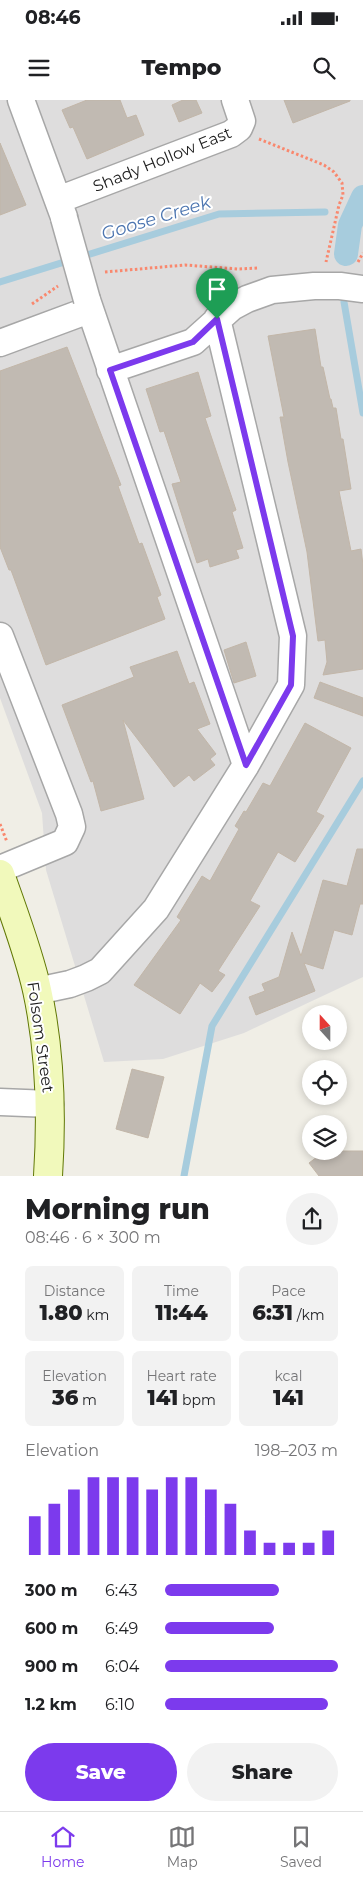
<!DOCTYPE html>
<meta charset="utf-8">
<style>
:root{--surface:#fff;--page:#f2f2f2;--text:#202124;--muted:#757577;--line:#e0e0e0;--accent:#7c3aed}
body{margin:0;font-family:Montserrat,sans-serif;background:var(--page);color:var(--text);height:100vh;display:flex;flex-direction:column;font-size:19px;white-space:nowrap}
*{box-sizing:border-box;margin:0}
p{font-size:16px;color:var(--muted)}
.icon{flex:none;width:28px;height:28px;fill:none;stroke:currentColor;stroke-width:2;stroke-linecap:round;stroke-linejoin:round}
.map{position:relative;height:1076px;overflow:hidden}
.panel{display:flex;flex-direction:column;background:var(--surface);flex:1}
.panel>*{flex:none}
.needle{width:32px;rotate:339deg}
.tools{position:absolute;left:302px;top:905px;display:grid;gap:10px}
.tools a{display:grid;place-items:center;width:45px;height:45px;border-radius:50%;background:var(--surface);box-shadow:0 2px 8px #0003;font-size:25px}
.pin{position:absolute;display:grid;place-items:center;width:42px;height:42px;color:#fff;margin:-51px -21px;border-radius:50% 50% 50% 0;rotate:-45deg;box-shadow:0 0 5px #0007}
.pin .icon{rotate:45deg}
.round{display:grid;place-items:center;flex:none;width:52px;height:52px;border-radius:26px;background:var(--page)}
.headline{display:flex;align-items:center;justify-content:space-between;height:85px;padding:0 25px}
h1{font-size:28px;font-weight:800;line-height:38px}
.metrics{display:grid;grid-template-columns:repeat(3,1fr);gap:8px;height:85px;padding:5px 25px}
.metrics div{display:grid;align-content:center;border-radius:8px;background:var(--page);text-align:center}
.metrics b{font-size:21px;font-weight:800}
.metrics small{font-size:14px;font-weight:400}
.metrics p{font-size:14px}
.chart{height:140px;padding:10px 25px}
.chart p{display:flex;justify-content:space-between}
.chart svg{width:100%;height:90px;margin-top:5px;stroke:var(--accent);stroke-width:6}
.button{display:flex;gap:10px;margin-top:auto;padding:10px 25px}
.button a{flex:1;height:58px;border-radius:30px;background:var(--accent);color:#fff;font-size:20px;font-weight:800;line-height:58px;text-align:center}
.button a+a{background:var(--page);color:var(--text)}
ul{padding:0 25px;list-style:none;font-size:16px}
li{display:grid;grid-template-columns:80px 60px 1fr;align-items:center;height:38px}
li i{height:12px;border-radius:6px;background:var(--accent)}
.status{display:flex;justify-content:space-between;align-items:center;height:35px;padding:0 25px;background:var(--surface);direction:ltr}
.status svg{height:14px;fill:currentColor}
header{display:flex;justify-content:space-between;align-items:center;height:65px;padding:0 25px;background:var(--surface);font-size:22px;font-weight:800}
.tabs{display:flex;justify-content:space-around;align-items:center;height:70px;border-top:1px solid var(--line);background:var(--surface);font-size:14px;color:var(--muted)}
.tabs a{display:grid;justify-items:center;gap:2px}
.tabs .selected{color:var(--accent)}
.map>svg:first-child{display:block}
.residential{fill:#dedddd}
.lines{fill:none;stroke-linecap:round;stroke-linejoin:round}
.stream{stroke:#a7ccdd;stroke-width:7}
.canal{stroke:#a7ccdd;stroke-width:24}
.building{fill:#c1bab2;stroke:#c2b6a8}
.street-casing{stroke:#a7a7a7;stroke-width:29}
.secondary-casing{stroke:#617805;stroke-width:30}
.path{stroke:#f9886e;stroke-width:3;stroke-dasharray:2.5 2.5;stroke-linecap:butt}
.street{stroke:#fff;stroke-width:26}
.secondary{stroke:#f1f9bb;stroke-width:28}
.street-bridge-casing{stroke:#a7a7a7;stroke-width:29;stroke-linecap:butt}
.street-bridge{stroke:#fff;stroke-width:26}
.route-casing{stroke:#fff;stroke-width:10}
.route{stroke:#7c3aed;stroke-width:6}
.labels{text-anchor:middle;stroke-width:4;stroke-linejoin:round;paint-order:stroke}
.street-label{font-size:16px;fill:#202020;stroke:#fff}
.water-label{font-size:18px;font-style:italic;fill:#4c75b0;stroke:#fff}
</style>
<div class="status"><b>08:46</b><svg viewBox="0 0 49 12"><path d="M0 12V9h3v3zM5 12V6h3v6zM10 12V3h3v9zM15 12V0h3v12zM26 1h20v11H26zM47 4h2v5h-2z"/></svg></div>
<header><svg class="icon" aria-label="menu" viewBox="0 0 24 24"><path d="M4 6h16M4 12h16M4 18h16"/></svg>Tempo<svg class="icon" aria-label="search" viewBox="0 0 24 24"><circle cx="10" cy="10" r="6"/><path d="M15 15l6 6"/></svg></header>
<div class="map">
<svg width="363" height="1076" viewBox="0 0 363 1076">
<rect width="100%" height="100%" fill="#f0eee6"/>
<path class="residential" d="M0 0H363V877L244 933 163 959 104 962 46 770 42 713 0 598Z"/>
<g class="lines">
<path class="stream" d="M0 182 219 114 325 112
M344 202 363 313
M184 1076 212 926 363 681"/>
<path class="canal" d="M346 154 350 125 363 97"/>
</g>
<path class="building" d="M87 0H120L127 18 136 15 144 35 87 59 73 27 70 28 62 10Z
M183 0H196L202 13 179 22 172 5Z
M284 0H350V1L293 23Z
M0 43 26 105 0 115Z
M315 229 321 267H323L330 299H331L333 308H336L341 339H343L351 389 339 391 351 451 361 449 363 465V569L323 575 327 562 325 540 318 541 307 452 288 362 280 317H284L268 236Z
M67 247 121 385 118 386 139 444 142 443 161 495 157 497 165 519 46 565 11 470H9L0 447V271Z
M198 272 211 316 205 318 236 410 232 412 243 448 236 450 239 458 210 467 208 459 197 463 172 384 181 382 164 331 160 332 146 289Z
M246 542 256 576 234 583 224 550Z
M177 551 189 584 194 582 210 624 197 629 216 654 210 659 215 665 194 681 189 675 174 687 123 620 144 699 101 711 93 681 91 682 62 605 134 577 130 567Z
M320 582 363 598V616L314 598Z
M305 623 351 648 316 712 324 716 295 762 278 752 250 801 260 806 218 871 225 875 212 892 200 883 180 914 134 885 181 820 177 817 202 776 210 781 239 729 235 726 244 711 246 712 263 683 270 686Z
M357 749H363V804H360L352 835 334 830 323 869 304 863 315 891 256 915 249 897 265 891 262 884 279 877 292 832 301 856 323 780 347 786Z
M132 969 164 977 148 1038 116 1029Z
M325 1051H363V1076H319L309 1063Z"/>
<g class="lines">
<defs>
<path id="street" d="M21 0 64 117
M58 100 231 34 239 28 242 21 235 0
M87 200 246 665
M0 243 89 210
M110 270 193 242 232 207 247 199 272 190 314 186H340L363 189
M0 536 69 714 72 727 65 742 0 769
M37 891 70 884 86 878 100 871 156 809 246 665 291 585 293 536 217 219
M0 1002 50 1004"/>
<path id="secondary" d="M0 774C13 812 28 850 37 890 50 950 52 1015 48 1076"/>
</defs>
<use href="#street" class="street-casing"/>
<use href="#secondary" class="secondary-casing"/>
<path class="path" d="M259 39 324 65 334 72 342 83 343 95 339 105 326 162
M358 162 363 153
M105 172 185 165 238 169 258 168
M32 204 58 186
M0 724 7 742"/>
<use href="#street" class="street"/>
<use href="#secondary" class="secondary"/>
<defs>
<path id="street-bridge" d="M64 118 87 200"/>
</defs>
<use href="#street-bridge" class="street-bridge-casing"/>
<use href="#street-bridge" class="street-bridge"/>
</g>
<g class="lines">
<defs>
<path id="route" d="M217 219 293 536 291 585 246 665 110 270 193 242Z"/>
</defs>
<use href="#route" class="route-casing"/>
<use href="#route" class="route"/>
</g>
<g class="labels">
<g class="street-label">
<text transform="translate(162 59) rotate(-22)" y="6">Shady Hollow East</text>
<text transform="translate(41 937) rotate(82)" y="6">Folsom Street</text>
</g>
<g class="water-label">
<text transform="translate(156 118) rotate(-17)" y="6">Goose Creek</text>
</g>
</g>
</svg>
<div class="tools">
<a><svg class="needle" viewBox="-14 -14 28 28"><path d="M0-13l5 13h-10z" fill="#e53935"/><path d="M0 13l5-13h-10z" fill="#757577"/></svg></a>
<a><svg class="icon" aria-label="locate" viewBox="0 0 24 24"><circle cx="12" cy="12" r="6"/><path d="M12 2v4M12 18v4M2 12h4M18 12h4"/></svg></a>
<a><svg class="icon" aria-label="layers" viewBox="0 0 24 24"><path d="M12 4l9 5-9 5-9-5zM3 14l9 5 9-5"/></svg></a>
</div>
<div class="pin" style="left:217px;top:219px;background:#1e9e55"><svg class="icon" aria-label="arrive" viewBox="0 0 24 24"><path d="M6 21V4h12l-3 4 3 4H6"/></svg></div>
</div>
<section class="panel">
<div class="headline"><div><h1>Morning run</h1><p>08:46 · 6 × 300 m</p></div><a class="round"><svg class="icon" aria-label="share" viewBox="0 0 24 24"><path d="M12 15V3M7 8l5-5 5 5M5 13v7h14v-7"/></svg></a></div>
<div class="metrics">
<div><p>Distance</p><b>1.80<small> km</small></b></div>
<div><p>Time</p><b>11:44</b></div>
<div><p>Pace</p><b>6:31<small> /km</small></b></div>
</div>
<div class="metrics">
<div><p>Elevation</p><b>36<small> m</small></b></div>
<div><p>Heart rate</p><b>141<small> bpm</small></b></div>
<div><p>kcal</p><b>141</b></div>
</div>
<div class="chart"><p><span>Elevation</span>198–203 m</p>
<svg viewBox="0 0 160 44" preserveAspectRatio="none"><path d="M5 44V25M15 44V19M25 44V12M35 44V6M45 44V6M55 44V6M65 44V12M75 44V6M85 44V6M95 44V12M105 44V19M115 44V32M125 44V38M135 44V38M145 44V38M155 44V32"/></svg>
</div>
<ul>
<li><b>300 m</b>6:43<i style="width:66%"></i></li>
<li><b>600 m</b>6:49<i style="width:63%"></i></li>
<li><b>900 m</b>6:04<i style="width:100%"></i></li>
<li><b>1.2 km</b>6:10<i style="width:94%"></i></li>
</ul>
<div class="button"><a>Save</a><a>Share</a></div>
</section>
<nav class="tabs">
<a class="selected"><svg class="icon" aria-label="home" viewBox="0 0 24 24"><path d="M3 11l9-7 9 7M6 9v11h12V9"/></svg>Home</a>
<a><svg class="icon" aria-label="map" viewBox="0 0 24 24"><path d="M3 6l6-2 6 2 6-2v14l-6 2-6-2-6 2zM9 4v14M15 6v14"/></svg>Map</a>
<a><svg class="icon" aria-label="saved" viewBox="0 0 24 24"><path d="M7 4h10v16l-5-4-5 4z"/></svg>Saved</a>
</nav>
